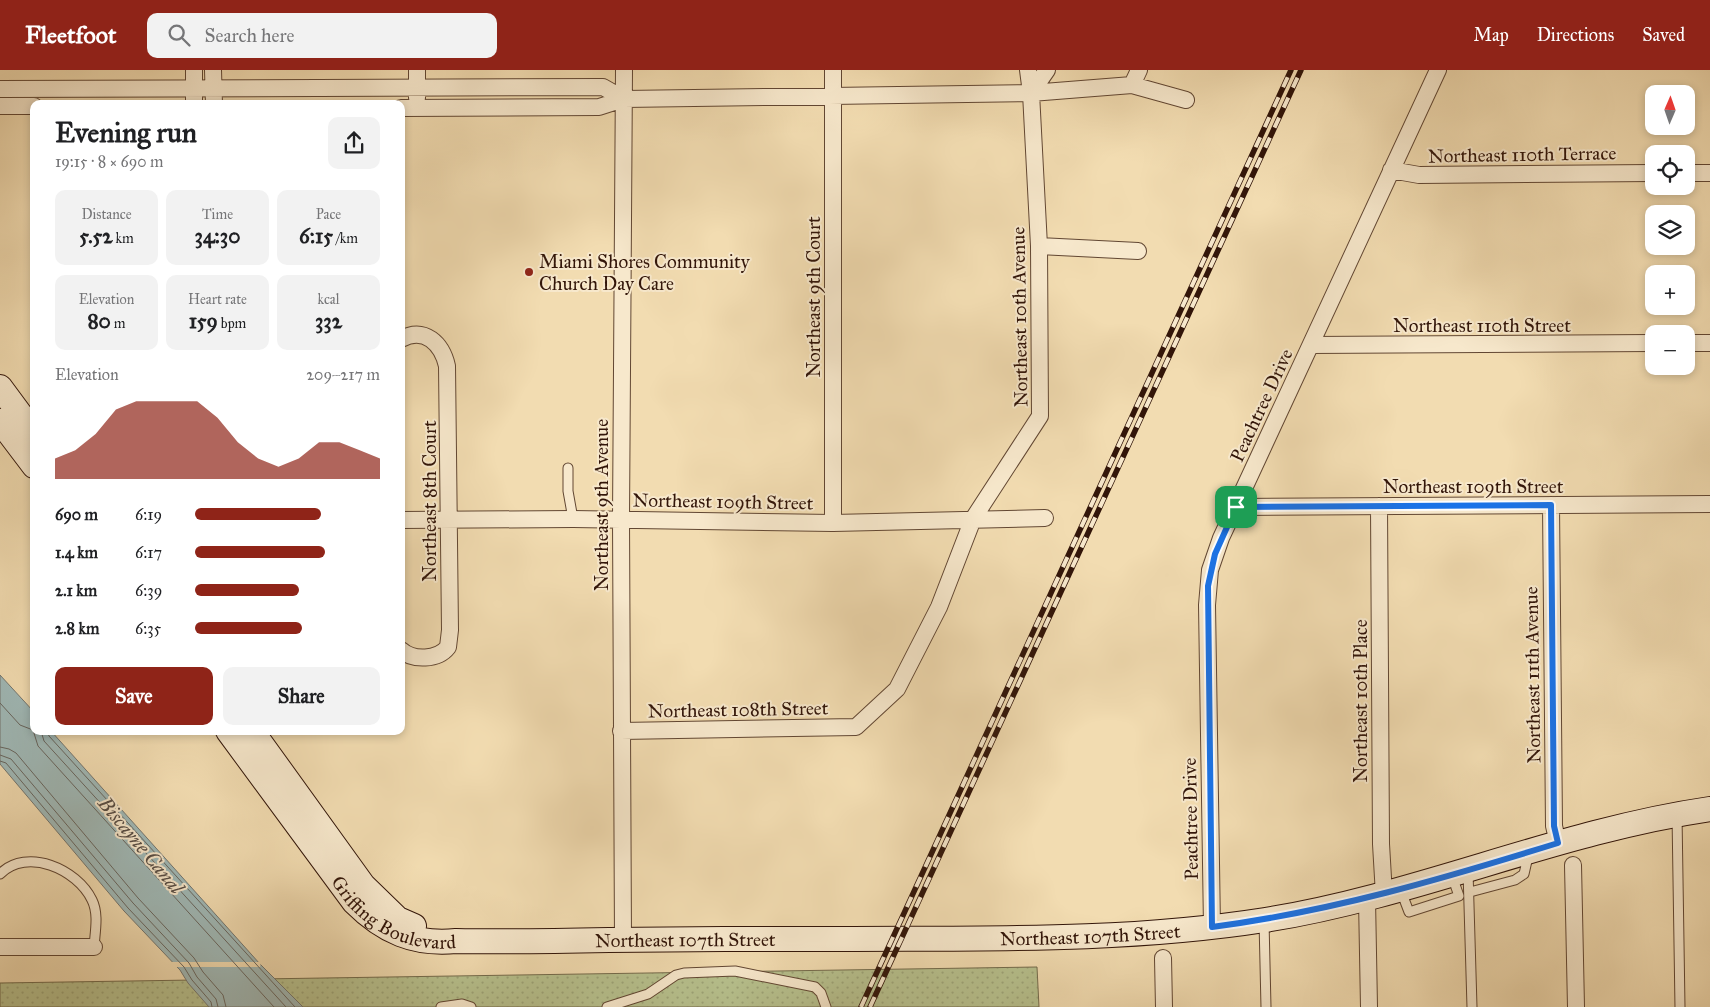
<!DOCTYPE html>
<meta charset="utf-8">
<style>
:root{--surface:#fff;--page:#f2f2f2;--text:#202124;--muted:#757577;--accent:#8f2418}
body{margin:0;font-family:"IM FELL Great Primer",serif;background:var(--page);color:var(--text);height:100vh;display:flex;flex-direction:column;font-size:19px;white-space:nowrap}
*{box-sizing:border-box;margin:0}
p{font-size:16px;color:var(--muted)}
.icon{flex:none;width:28px;height:28px;fill:none;stroke:currentColor;stroke-width:2;stroke-linecap:round;stroke-linejoin:round}
.map{position:relative;flex:1;overflow:hidden}
.sheet{position:absolute;left:30px;top:30px;width:375px;height:635px;display:flex;flex-direction:column;background:var(--surface);border-radius:10px;box-shadow:0 2px 8px #0003}
.sheet>*{flex:none}
.needle{width:32px;rotate:2deg}
.fabs{position:absolute;left:1645px;top:15px;display:grid;gap:10px}
.fabs a{display:grid;place-items:center;width:50px;height:50px;border-radius:10px;background:var(--surface);box-shadow:0 2px 8px #0003;font-size:25px}
.pin{position:absolute;display:grid;place-items:center;width:42px;height:42px;color:#fff;margin:-21px;border-radius:10px;box-shadow:0 2px 8px #0006}
.round{display:grid;place-items:center;flex:none;width:52px;height:52px;border-radius:10px;background:var(--page)}
.headline{display:flex;align-items:center;justify-content:space-between;height:85px;padding:0 25px}
h1{font-size:28px;font-weight:700;line-height:38px}
.stats{display:grid;grid-template-columns:repeat(3,1fr);gap:8px;height:85px;padding:5px 25px}
.stats div{display:grid;align-content:center;border-radius:10px;background:var(--page);text-align:center}
.stats b{font-size:21px;font-weight:700}
.stats small{font-size:14px;font-weight:400}
.stats p{font-size:14px}
.chart{height:140px;padding:10px 25px}
.chart p{display:flex;justify-content:space-between}
.chart svg{width:100%;height:90px;margin-top:5px;fill:var(--accent);opacity:.7}
.cta{display:flex;gap:10px;margin-top:auto;padding:10px 25px}
.cta a{flex:1;height:58px;border-radius:10px;background:var(--accent);color:#fff;font-size:20px;font-weight:700;line-height:58px;text-align:center}
.cta a+a{background:var(--page);color:var(--text)}
ul{padding:0 25px;list-style:none;font-size:16px}
li{display:grid;grid-template-columns:80px 60px 1fr;align-items:center;height:38px}
li i{height:12px;border-radius:6px;background:var(--accent)}
header{display:flex;align-items:center;gap:30px;box-sizing:border-box;height:70px;padding:0 25px;background:var(--accent);color:#fff}
header strong{font-size:24px}
nav{display:flex;gap:28px;margin-inline-start:auto;font-size:18px}
.search{width:350px;height:45px;background:var(--page);display:flex;align-items:center;gap:12px;box-sizing:border-box;padding:0 18px;border-radius:10px;color:var(--muted);font-size:19px}
.map>svg:first-child{display:block}
.grass{fill:url(#grass-dots);stroke:#746b4c}
.water{fill:#a0b9b7;stroke:#747771}
.pier{fill:#f2dcb1}
.lines{fill:none;stroke-linecap:round;stroke-linejoin:round}
.shore{stroke:#696760;stroke-width:1}
.lane-casing{stroke:#624733;stroke-width:11}
.street-casing{stroke:#624733;stroke-width:18}
.secondary-casing{stroke:#321509;stroke-width:26}
.lane{stroke:#f7e8cc;stroke-width:9}
.street{stroke:#f7e8cc;stroke-width:16}
.secondary{stroke:#f7e8cc;stroke-width:24}
.rail-casing{stroke:#321509;stroke-width:5.5}
.rail{stroke:#f7e8cc;stroke-width:4;stroke-dasharray:11;stroke-linecap:butt}
.route-casing{stroke:#fff;stroke-width:10}
.route{stroke:#1a73e8;stroke-width:6}
.poi-dot{fill:#8f2418;stroke:#f7e8cc;stroke-width:2}
.labels{text-anchor:middle;stroke-width:4;stroke-linejoin:round;paint-order:stroke}
.street-label{font-size:19px;fill:#321509;stroke:#f7e8cc}
.poi-label{font-size:19px;fill:#321509;stroke:#f7e8cc;text-anchor:start}
.water-label{font-size:20px;font-style:italic;fill:#584e46;stroke:#f7e8cc}
</style>
<header>
<strong>Fleetfoot</strong>
<div class="search"><svg class="icon" aria-label="search" viewBox="0 0 24 24"><circle cx="10" cy="10" r="6"/><path d="M15 15l6 6"/></svg>Search here</div>
<nav><a>Map</a><a>Directions</a><a>Saved</a></nav>
</header>
<div class="map">
<svg width="1710" height="937" viewBox="0 0 1710 937">
<defs>
<pattern id="grass-dots" width="8" height="8" patternUnits="userSpaceOnUse" patternTransform="scale(1.25)"><rect width="8" height="8" fill="#b7c18e"/><path d="M2 2h.1M6 6h.1" fill="none" stroke="#9ea579" stroke-width="1.8" stroke-linecap="round"/></pattern>
</defs>
<rect width="100%" height="100%" fill="#f2dcb1"/>
<filter id="stains"><feTurbulence type="fractalNoise" baseFrequency=".004" numOctaves="4"/><feColorMatrix values="0 0 0 0 .2 0 0 0 0 .09 0 0 0 0 .02 0 0 0 .5 -.17"/></filter>
<radialGradient id="worn" r=".72"><stop offset=".6" stop-color="#630" stop-opacity="0"/><stop offset="1" stop-color="#630" stop-opacity=".3"/></radialGradient>
<path class="grass" d="M1037 897 1039 937H0V913Z"/>
<path class="water" d="M0 605 34 642V661H51L260 894 303 937H209L188 913 180 900 124 841 0 694Z"/>
<path class="pier" d="M169 892H261L260 897H174Z"/>
<g class="lines">
<path class="shore" d="M0 633 20 655 33 660 38 676 274 937
M41 661 44 671 286 937
M47 661 49 666 295 937
M0 677 9 679 16 683 138 828 194 888 203 902 223 925 226 937
M0 685 11 689 133 833 189 893 197 907 216 929 218 937
M0 691 6 693 128 838 184 897 192 910 211 932 212 937"/>
<defs>
<path id="lane" d="M568 398V421L573 449
M1677 745 1680 937
M1468 801 1472 937
M0 804C27 777 77 799 92 830 99 844 95 862 94 877
M1401 821 1409 842 1459 826 1452 806
M1470 822 1515 810 1524 804 1529 782
M1264 851 1266 937
M441 937 462 934 471 937
M607 937 648 924 676 905 684 903 735 901 815 917 821 923 826 937"/>
<path id="street" d="M213 0 214 34
M417 0V28
M833 0V453
M1132 15 1139 0
M0 19 603 17 624 29
M1031 23 1047 0
M194 34V0
M0 36H34
M401 38 599 37 624 29 1031 23 1132 15 1186 30
M1391 100 1419 105 1654 103
M1686 103H1710
M1039 176 1138 181
M401 269C425 256 442 274 447 296L450 560 448 577C438 590 413 591 401 580
M1686 273H1710
M1311 275 1654 273
M1551 435 1554 756 1558 773
M1379 436 1381 774 1384 825
M1236 437 1710 434
M401 450 573 449 833 453 1045 448
M621 661 856 657 897 619 939 537 973 449 1040 346 1039 176 1031 23 1028 0
M1573 795 1576 937
M1367 829 1369 937
M1212 857 1207 535 1210 500 1221 468 1438 0
M623 870 621 449 624 0
M0 877H94
M1163 888 1164 937"/>
<g id="secondary">
<path d="M0 317 34 363"/>
<path d="M0 351 34 396"/>
<path id="s1" d="M228 661 354 832C384 862 414 875 456 871 507 872 558 871 609 870 686 869 762 869 839 869 981 868 1124 872 1265 850 1417 826 1558 761 1710 739"/>
<path d="M252 661 363 815 398 849 414 856"/>
</g>
</defs>
<use href="#lane" class="lane-casing"/>
<use href="#street" class="street-casing"/>
<use href="#secondary" class="secondary-casing"/>
<use href="#lane" class="lane"/>
<use href="#street" class="street"/>
<use href="#secondary" class="secondary"/>
<defs>
<path id="rail" d="M861 937 1291 0
M870 937 1301 0"/>
</defs>
<use href="#rail" class="rail-casing"/>
<use href="#rail" class="rail"/>
</g>
<g class="lines">
<defs>
<path id="route" d="M1551 435 1554 756 1558 773C1442 809 1333 841 1212 857L1208 516 1215 484 1236 437Z"/>
</defs>
<use href="#route" class="route-casing"/>
<use href="#route" class="route"/>
</g>
<circle class="poi-dot" cx="529" cy="202" r="5"/>
<g class="labels">
<g class="street-label">
<text transform="translate(1522 84) rotate(-1)" y="7">Northeast 110th Terrace</text>
<text transform="translate(813 227) rotate(-90)" y="7">Northeast 9th Court</text>
<text transform="translate(1019 247) rotate(-91)" y="7">Northeast 10th Avenue</text>
<text x="1482" y="262">Northeast 110th Street</text>
<text transform="translate(1261 335) rotate(-65)" y="7">Peachtree Drive</text>
<text x="1473" y="423">Northeast 109th Street</text>
<text transform="translate(429 431) rotate(-90)" y="7">Northeast 8th Court</text>
<text transform="translate(723 431) rotate(1)" y="7">Northeast 109th Street</text>
<text transform="translate(601 435) rotate(-90)" y="7">Northeast 9th Avenue</text>
<text transform="translate(1532 605) rotate(-91)" y="7">Northeast 11th Avenue</text>
<text transform="translate(1360 631) rotate(-90)" y="7">Northeast 10th Place</text>
<text transform="translate(738 639) rotate(-1)" y="7">Northeast 108th Street</text>
<text transform="translate(1190 749) rotate(-91)" y="7">Peachtree Drive</text>
<text dy="7" stroke="none"><textPath href="#s1" startOffset="254">Griffing Boulevard</textPath></text>
<text dy="7" stroke="none"><textPath href="#s1" startOffset="960">Northeast 107th Street</textPath></text>
<text dy="7" stroke="none"><textPath href="#s1" startOffset="555">Northeast 107th Street</textPath></text>
</g>
<g class="poi-label">
<text x="539" y="198">Miami Shores Community<tspan x="539" dy="22">Church Day Care</tspan></text>
</g>
<g class="water-label">
<text transform="translate(141 775) rotate(50)" y="7">Biscayne Canal</text>
</g>
</g>
<rect width="100%" height="100%" filter="url(#stains)"/>
<rect width="100%" height="100%" fill="url(#worn)"/>
</svg>
<div class="fabs">
<a><svg class="needle" viewBox="-14 -14 28 28"><path d="M0-13l5 13h-10z" fill="#e53935"/><path d="M0 13l5-13h-10z" fill="#757577"/></svg></a>
<a><svg class="icon" aria-label="locate" viewBox="0 0 24 24"><circle cx="12" cy="12" r="6"/><path d="M12 2v4M12 18v4M2 12h4M18 12h4"/></svg></a>
<a><svg class="icon" aria-label="layers" viewBox="0 0 24 24"><path d="M12 4l9 5-9 5-9-5zM3 14l9 5 9-5"/></svg></a>
<a>+</a>
<a>−</a>
</div>
<div class="pin" style="left:1236px;top:437px;background:#1e9e55"><svg class="icon" aria-label="arrive" viewBox="0 0 24 24"><path d="M6 21V4h12l-3 4 3 4H6"/></svg></div>
<section class="sheet">
<div class="headline"><div><h1>Evening run</h1><p>19:15 · 8 × 690 m</p></div><a class="round"><svg class="icon" aria-label="share" viewBox="0 0 24 24"><path d="M12 15V3M7 8l5-5 5 5M5 13v7h14v-7"/></svg></a></div>
<div class="stats">
<div><p>Distance</p><b>5.52<small> km</small></b></div>
<div><p>Time</p><b>34:30</b></div>
<div><p>Pace</p><b>6:15<small> /km</small></b></div>
</div>
<div class="stats">
<div><p>Elevation</p><b>80<small> m</small></b></div>
<div><p>Heart rate</p><b>159<small> bpm</small></b></div>
<div><p>kcal</p><b>332</b></div>
</div>
<div class="chart"><p><span>Elevation</span>209–217 m</p>
<svg viewBox="0 0 160 44" preserveAspectRatio="none"><path d="M0 44V34L10 30L20 22L30 10L40 6L50 6L60 6L70 6L80 14L90 26L100 34L110 38L120 34L130 26L140 26L150 30L160 34V44z"/></svg>
</div>
<ul>
<li><b>690 m</b>6:19<i style="width:68%"></i></li>
<li><b>1.4 km</b>6:17<i style="width:70%"></i></li>
<li><b>2.1 km</b>6:39<i style="width:56%"></i></li>
<li><b>2.8 km</b>6:35<i style="width:58%"></i></li>
</ul>
<div class="cta"><a>Save</a><a>Share</a></div>
</section>
</div>
